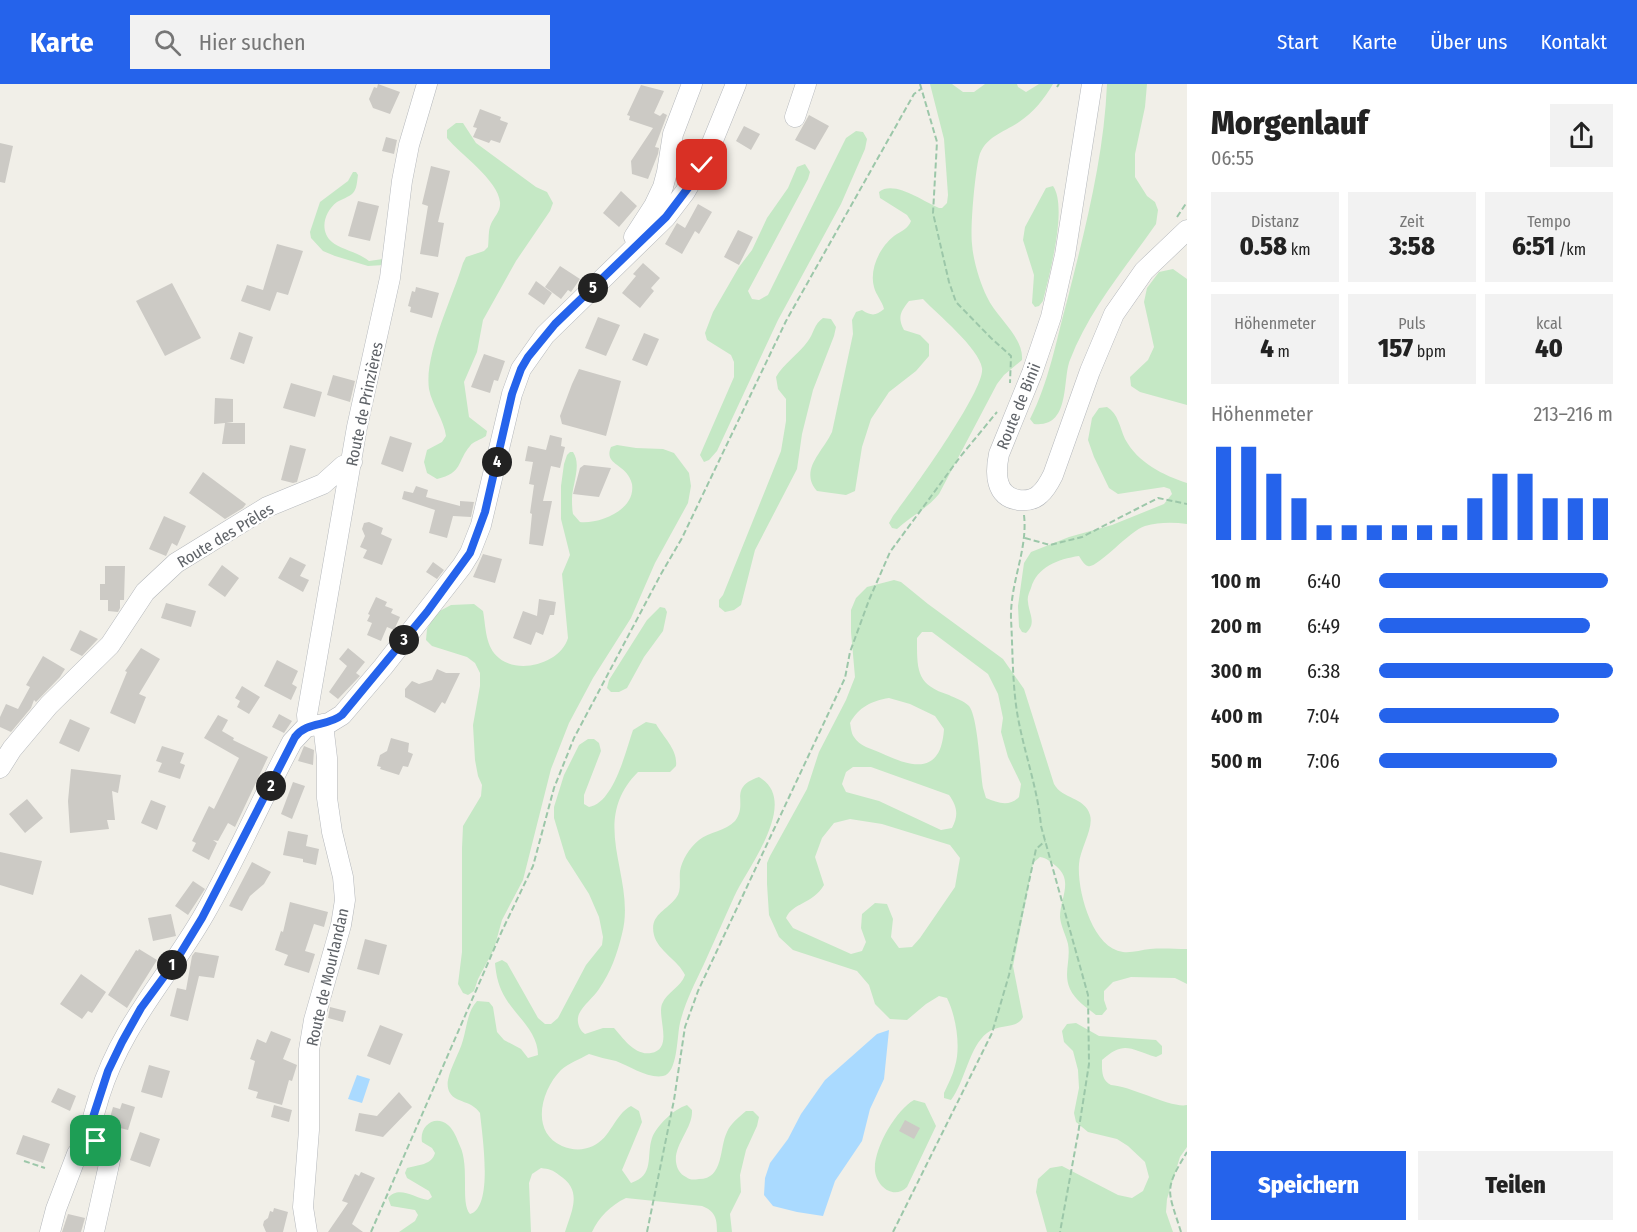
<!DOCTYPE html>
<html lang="de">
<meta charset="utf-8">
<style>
:root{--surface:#fff;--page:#f2f2f2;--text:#222;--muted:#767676;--accent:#2563eb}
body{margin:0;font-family:"Fira Sans Condensed",sans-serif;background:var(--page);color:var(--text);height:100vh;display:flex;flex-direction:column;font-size:22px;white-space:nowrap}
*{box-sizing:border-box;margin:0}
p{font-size:20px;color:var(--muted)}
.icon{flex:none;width:33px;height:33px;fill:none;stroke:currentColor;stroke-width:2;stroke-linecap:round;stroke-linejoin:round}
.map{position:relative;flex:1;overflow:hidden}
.drawer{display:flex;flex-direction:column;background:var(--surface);width:450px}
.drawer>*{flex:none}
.pin{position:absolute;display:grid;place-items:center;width:51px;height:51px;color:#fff;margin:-26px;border-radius:12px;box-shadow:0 3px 9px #0006}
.km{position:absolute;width:30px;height:30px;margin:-15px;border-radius:50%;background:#222;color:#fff;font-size:16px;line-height:30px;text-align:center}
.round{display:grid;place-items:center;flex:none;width:63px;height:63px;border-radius:0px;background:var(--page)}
.overview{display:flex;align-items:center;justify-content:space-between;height:102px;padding:0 24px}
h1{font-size:33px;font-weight:800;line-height:45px}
.metrics{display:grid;grid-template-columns:repeat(3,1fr);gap:9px;height:102px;padding:6px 24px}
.metrics div{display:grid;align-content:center;border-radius:0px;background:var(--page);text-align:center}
.metrics b{font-size:26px;font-weight:800}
.metrics small{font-size:16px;font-weight:400}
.metrics p{font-size:16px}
.chart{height:168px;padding:12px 24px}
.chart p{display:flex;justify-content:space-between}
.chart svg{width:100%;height:108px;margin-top:6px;stroke:var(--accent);stroke-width:6}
.primary-button{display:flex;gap:12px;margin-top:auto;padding:12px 24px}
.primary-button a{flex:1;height:69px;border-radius:0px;background:var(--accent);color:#fff;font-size:24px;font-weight:800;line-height:69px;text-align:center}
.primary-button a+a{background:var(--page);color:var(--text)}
ul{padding:0 24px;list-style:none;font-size:20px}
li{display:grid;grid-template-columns:96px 72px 1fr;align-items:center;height:45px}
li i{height:15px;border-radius:8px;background:var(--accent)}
header{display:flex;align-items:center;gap:36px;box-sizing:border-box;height:84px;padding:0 30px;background:var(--accent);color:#fff}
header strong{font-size:28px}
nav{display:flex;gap:33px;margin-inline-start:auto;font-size:21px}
.search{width:420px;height:54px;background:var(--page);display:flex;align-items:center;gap:15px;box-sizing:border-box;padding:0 21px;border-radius:0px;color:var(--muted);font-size:22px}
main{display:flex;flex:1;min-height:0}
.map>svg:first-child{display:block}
.green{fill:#c5e8c5;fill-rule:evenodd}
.water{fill:#aadaff}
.building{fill:#cccac5}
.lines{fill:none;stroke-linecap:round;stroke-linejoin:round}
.minor-casing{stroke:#b5b8bc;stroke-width:21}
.path{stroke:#9cc7a9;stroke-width:2;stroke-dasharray:6 3;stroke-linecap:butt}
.minor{stroke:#fff;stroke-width:20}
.route-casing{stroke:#fff;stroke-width:12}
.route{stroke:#2563eb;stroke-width:8}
.labels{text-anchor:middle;stroke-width:4.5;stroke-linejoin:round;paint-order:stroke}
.street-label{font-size:16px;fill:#5f6368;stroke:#fff}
</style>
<header>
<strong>Karte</strong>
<div class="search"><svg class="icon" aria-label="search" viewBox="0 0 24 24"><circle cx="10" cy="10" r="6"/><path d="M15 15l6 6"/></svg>Hier suchen</div>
<nav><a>Start</a><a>Karte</a><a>Über uns</a><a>Kontakt</a></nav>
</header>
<main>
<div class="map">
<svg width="1187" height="1148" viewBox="0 0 1187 1148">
<rect width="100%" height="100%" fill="#f1efe8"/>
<path class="green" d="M930 0H952L963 8H974L985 0H1017L1018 3 1026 8 1039 0H1053C1045 14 1033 29 1019 38 1004 48 984 53 979 73 975 89 970 143 972 160 973 176 980 199 987 213 996 233 1024 253 1022 276L1004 291 997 300 939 410C928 424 910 433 897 445L892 444 889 439 893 432C910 410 986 305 982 284 979 264 937 230 923 215L909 217C901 227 897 233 904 246L920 251 929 260V272L916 287 889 308 871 335 862 363 855 407 846 411 817 407C799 386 822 369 832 348L853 250 852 236 856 228 862 226C871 232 876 232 884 225 882 217 876 211 874 203 869 185 880 163 894 152 901 147 908 145 911 137L907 131 880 114 879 108C894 96 922 117 939 124H942L947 119 948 111 944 55Z
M1107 0H1147L1145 23 1135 70V93L1147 112 1155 118 1158 126 1156 140C1126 183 1089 226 1070 276 1062 296 1071 344 1034 340L1030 335C1049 298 1056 257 1067 217 1085 146 1104 73 1107 0Z
M456 39H463L476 59 536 103 547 108 553 119 550 127 516 177 483 236 477 268 464 298 469 333 487 347 486 352C481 356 473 357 470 362 457 377 463 389 437 395L427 389 424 378 427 366 442 358 446 352C444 336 432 321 429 305 424 270 453 213 463 179L466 173 484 167 488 163C489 156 488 146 491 140 494 133 501 127 500 118 498 96 460 70 447 54V46Z
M856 47 863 48 867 55 865 65 841 120 778 236 717 367 709 376 704 378 700 371 734 293V278L731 271 707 256 705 249 713 228 739 183 752 166 767 134 788 104 797 83 805 80 810 88 808 95 748 207 752 215 759 216 768 211 846 54Z
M353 88H356L358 91C357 97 357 105 353 109 349 113 342 115 337 118 324 128 319 147 332 158 340 165 358 168 369 177L383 175 384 181 368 182 335 172 323 167 311 154 310 148 320 118 348 97Z
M1053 102C1068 123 1049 192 1043 217L1039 222 1035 223 1032 219 1034 191 1023 156 1025 143 1046 104Z
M1173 185 1187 195V321L1140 308 1131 302 1130 293 1148 276 1154 263 1144 218 1147 204 1159 188Z
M823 234 831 235 836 243 834 252 813 306 802 350 797 385 755 466 741 521 734 526 725 528 719 523V516L723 511 781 367 786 337V315L778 305 776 293C784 279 798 271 808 257 814 249 814 240 823 234Z
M1107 323C1118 329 1120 344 1125 355 1138 379 1163 391 1187 399V440C1173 438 1159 438 1145 442 1129 447 1097 485 1088 482 1084 481 1081 475 1079 472 1058 475 1037 483 1031 504 1029 509 1027 513 1028 518 1029 530 1037 539 1026 549L1022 548 1019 543 1018 522 1024 479 1031 468 1069 453 1112 441 1164 420 1172 410 1170 405 1164 403 1118 410 1109 404 1094 373 1088 356 1092 334 1099 324Z
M617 361 636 364 663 365 674 369 689 389 691 402 688 419 655 479 631 534 593 594 569 639 551 685 523 796 502 836 494 865 478 895 474 907 468 911 463 909 458 900 462 868V764L463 742 481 712 482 701 478 692 475 676 473 641 480 602V589L475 579 467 573 432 562 426 556 427 545 436 529 451 521 474 520 483 527C486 543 485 563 499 574 519 591 561 579 568 554L562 490 570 471 561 435V402L564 380 567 371 570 368H573C582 381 572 401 572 415 572 420 572 425 573 430L580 438C600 440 636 426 632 400 627 379 603 382 611 363Z
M894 496 901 498 928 520 1003 575 1024 605 1054 700C1062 715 1085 713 1090 731 1094 744 1080 765 1079 780 1077 806 1092 864 1123 868 1132 869 1141 866 1150 865 1162 864 1175 865 1187 865V900L1175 894 1131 893 1113 898 1104 907V916L1107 925 1102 931H1096C1086 923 1075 916 1070 905 1063 890 1071 876 1068 860 1066 851 1061 843 1060 833 1060 814 1074 797 1056 782 1051 778 1047 774 1040 773L1033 779 1013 882 1023 933C1018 945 1000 939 987 949 969 963 965 998 951 1016L944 1014V1009C948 1000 953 991 955 982 961 963 956 932 947 914L939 912 926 920 907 936 890 935 875 920 869 901 857 887 793 866 779 853 769 831 767 800V779L770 772 807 705 819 668 846 616 855 593 851 548V526L856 514 867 503ZM922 548H932L988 590 998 610 1003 634 1001 648 1008 673 1021 700 1019 713C1009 723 998 719 986 714L983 704C980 687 978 633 969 622 964 617 955 614 949 611 916 601 917 586 917 554ZM889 614 910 620 935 632 944 645C941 691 913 684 881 669 872 665 859 662 854 653 851 649 851 643 850 639 859 623 871 617 889 614ZM853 683H871L949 711C957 722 959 731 952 744L941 746 879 717 846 708 842 700 846 688ZM850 735 882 740 950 761 960 774 955 803 920 854 912 863 899 864 891 853 893 835 887 820 875 819 862 830 861 844 866 858 862 867 851 870 793 844 786 834C793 818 812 821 824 801L815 773 822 754 834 739Z
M660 523 665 524 667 528 663 547 644 573 627 604 619 608H611L607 604 609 596 647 536Z
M646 638 656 640C664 654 678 666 676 682L670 688H638C587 739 637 793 622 850 617 870 611 888 599 905 594 913 583 921 579 930 576 937 579 946 585 950L603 944H614C623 954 635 972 651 969 674 965 657 934 662 920 667 908 681 903 685 891 678 876 658 867 654 851 649 831 666 827 676 814 682 806 679 797 680 787 682 776 689 764 699 756 709 748 726 747 735 737 749 719 727 704 759 693 801 717 747 784 734 813 724 835 714 858 704 880 695 899 685 918 680 939 677 950 678 990 663 992 649 995 629 982 616 977 607 975 598 973 589 970 580 975 569 979 561 986 541 1006 530 1048 562 1062 572 1066 582 1067 593 1062 611 1054 614 1031 631 1022L639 1027 642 1038 622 1086 631 1099C655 1091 646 1072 652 1054 657 1041 674 1025 687 1021L692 1026C693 1044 674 1060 676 1078 677 1085 680 1090 686 1093 690 1096 693 1096 699 1095 724 1095 719 1064 727 1048 730 1040 739 1033 746 1027H753L759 1033 757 1042 746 1066 740 1091 741 1108 730 1130 732 1148H717C717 1134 715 1127 702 1122L626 1114C611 1121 599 1133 592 1148H565C572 1126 583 1106 559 1091 553 1086 549 1085 541 1084L532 1090 529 1099 531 1148H399L415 1137 418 1131 415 1126 391 1122 388 1114C399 1101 414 1114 428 1116L432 1113 429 1107 407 1094 405 1089 407 1084C418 1081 432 1081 435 1069L432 1064 422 1058C419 1042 435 1030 448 1041 454 1046 457 1055 460 1062 470 1083 460 1119 470 1130 494 1123 482 1050 480 1029 471 1016 456 1019 450 1009 448 1006 447 1001 448 996 451 982 459 970 463 956 467 943 467 928 477 917L489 918 493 923 497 948 504 956 521 965 528 974 538 971C538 948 517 933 506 915 499 904 496 892 495 879L502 876 507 879 538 934 545 940H551L558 934 586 881 602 861 603 853 599 833 589 810 566 774 554 734V723L564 691 579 661 588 655H594L599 659 601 667 584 711V720L589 723C614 719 626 666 633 646Z
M1076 939 1099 952 1156 956 1162 962V970L1156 973C1130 965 1124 956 1102 976 1102 986 1101 996 1111 1001 1131 1002 1173 1025 1187 1021V1063L1180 1073 1167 1115 1166 1128 1173 1148H1047L1036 1108 1038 1095 1050 1084 1062 1082 1118 1111 1132 1114 1143 1107 1149 1093 1145 1078 1128 1062 1117 1055 1088 1048 1076 1038 1074 1029 1079 1004 1078 986 1073 967 1064 958 1062 947 1067 940Z
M914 1016 925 1019 936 1042 907 1103C894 1116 877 1103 875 1087 873 1065 896 1026 914 1016Z"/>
<path class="water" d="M889 946 884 995 870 1025 862 1057 835 1097 823 1132 797 1128 773 1122 764 1111 765 1094 770 1079 788 1055 801 1030 825 996 877 950Z
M357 991 370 995 362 1019 348 1015Z"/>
<path class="building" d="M378 0 400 8 390 30 373 24 369 15 374 3 377 4Z
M641 1 664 7 654 29 660 32 663 29 667 31 655 63 659 64 658 70 648 95 632 90 631 77 653 44 629 36 630 32 627 31Z
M480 25 501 33 500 36 508 39 500 59 491 56 489 59 473 53 477 44 473 43Z
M809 31 829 42 815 66 795 56Z
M744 42 760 50 751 66 736 57Z
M386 53 397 56 394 70 382 67Z
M0 59 13 62 5 99 0 98Z
M431 82 450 87 438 138 444 139 438 173 420 170 428 122 422 120Z
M621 107 637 122 619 143 603 129Z
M358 117 379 122 370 157 348 152Z
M698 120 712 128 699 150 695 147 682 170 665 160 677 139 685 144Z
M738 146 753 153 739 181 724 173Z
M277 160 303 167 288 211 277 208 270 227 241 217 247 201 263 206Z
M643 179 660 194 651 204 654 207 640 224 622 209 636 192 633 190Z
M560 182 580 195 571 208 568 206 561 215 545 203Z
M536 197 552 209 544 221 528 210Z
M172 199 201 254 165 272 136 217Z
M416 203 439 209 432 234 410 228 411 223 408 222 412 207 415 208Z
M598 233 620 241 606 272 585 264Z
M239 248 253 253 244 280 230 275Z
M644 249 659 255 647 282 632 276Z
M484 270 505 277 498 297 494 296 490 309 471 303Z
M579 285 621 297 606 352 562 340 560 332 572 300Z
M333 291 355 297 350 318 327 311Z
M291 299 322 308 315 333 283 324Z
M215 314 233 315V338L226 339H245V360H222L225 339 214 340Z
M550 351 562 354 561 362 565 363 560 384 551 382 543 417H552L543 462 529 460 532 430 530 429 534 401 529 400 533 378 525 377 528 362 546 366Z
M390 352 412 359 403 388 381 380Z
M290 361 306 365 297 398 293 399 281 396Z
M584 381 611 384 599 413 573 410 580 384Z
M203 388 246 420 243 424 225 435 189 409Z
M416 402 428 406 426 413 460 422V417L474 418 471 433 453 432 447 454 429 449 435 426 402 415 404 407 413 409Z
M164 432 186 442 177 462 172 459 166 472 149 465Z
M369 438 383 444 381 450 392 455 382 481 363 474 367 466 360 463 365 452 362 445 364 439Z
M483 470 502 475 495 499 473 493Z
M290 473 306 481 300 492 309 496 303 508 278 494Z
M433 478 444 486 437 495 426 488Z
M222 481 239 494 225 513 208 501Z
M105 482H125L124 516H120V524L118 528 108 527V516H100V500H105Z
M376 513 387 518 385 522 393 525 391 529 400 533 394 546 387 543 381 557 367 551 372 539 367 537 370 531 368 530Z
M539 515 556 518 554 531H550L543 551 536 548 531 561 513 554 523 527 537 532Z
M166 519 196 527 191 543 161 534Z
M80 546 98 555 82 572 70 566Z
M141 564 160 575 139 610 146 613 135 640 110 629 127 588 125 587Z
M348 564 365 578 356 589 360 592 338 615 329 608 347 582 339 575Z
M43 572 65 585 60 593 36 618 34 616 31 624 11 648 0 643V633L6 620 18 625 30 603 26 601Z
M277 576 298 587 292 600 297 603 291 616 264 602Z
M437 585 446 589H460L445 620 442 618 435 629 405 613V605L412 597 419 600 432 596Z
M242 602 260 613 249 630 237 623 240 617 235 614Z
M279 630 292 637 284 649 272 643Z
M218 631 228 636 222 647 234 654 233 656 268 673 235 743 228 739 218 757 213 756 217 759 209 776 192 767 196 759 192 757 209 722 214 725 239 674 204 654Z
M70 635 90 644 79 668 59 659Z
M391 654 409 659 408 668 413 670 408 683 403 682 399 691 380 685 381 683 377 682 380 671 387 667Z
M162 662 184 669 180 679 185 681 180 695 158 688 162 679 156 677Z
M304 662 314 666 313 681 298 677Z
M71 685 121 691 118 709 112 707 115 736H107L109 745 70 749 68 717Z
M293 698 305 702 292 735 281 730Z
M27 715 43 734 25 749 9 730Z
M151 716 166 722 157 746 141 739Z
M288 747 308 751 306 762 319 765 316 781 303 778V775L283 771Z
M0 768 42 777 33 811 0 801Z
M252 778 271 788 264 800 250 812 242 827 229 822Z
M193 797 205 805 188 831 175 822Z
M290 818 328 828 324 843 314 840 305 867 315 870 309 889 284 881 288 871 275 866 281 847 283 848Z
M171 830 176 852 153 857 148 834Z
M365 855 387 861 379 891 357 885Z
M139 865 157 876 127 924 108 911 136 866 138 867Z
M195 868 219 872 214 894 199 892 188 937 170 932 177 904 186 906 192 872Z
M81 890 106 908 92 929 88 927 82 935 60 920Z
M330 923 346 927 343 938 328 934Z
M380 941 403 950 390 981 367 972Z
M271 947 291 955 283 975 297 981 292 997 289 996 282 1021 256 1014 258 1008 248 1005 255 977 250 975 257 955 266 959Z
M149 981 170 987 162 1014 141 1008Z
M58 1004 76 1012 70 1027 51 1018Z
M399 1008 412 1023 383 1053 355 1047 359 1029 377 1032Z
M122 1019 135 1023 128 1046 112 1042 109 1037 113 1023 120 1025Z
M274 1021 292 1026 289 1038 271 1033Z
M905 1036 920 1044 914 1055 899 1047Z
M140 1048 160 1055 150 1083 130 1076Z
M23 1051 50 1060 43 1079 16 1070Z
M361 1088 375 1094 352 1140 363 1148H328L348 1119 342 1117 355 1090 359 1092Z
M274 1124 288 1128 283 1148H266L263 1141 264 1137 268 1134 270 1127 273 1128Z
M68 1130 85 1134 81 1148H62Z"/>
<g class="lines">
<defs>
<path id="minor" d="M1092 0 1065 171 1051 233 1032 289 999 370C995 389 995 412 1018 416 1026 417 1034 416 1040 410 1046 405 1050 397 1053 391L1090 287 1114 230 1144 187 1187 146
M795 33 806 0
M634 153 654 122 663 103 667 88 673 50 692 0
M308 642 307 631 357 343 390 194 402 97 409 61 427 0
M0 684 12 665 49 621 110 561 145 508 176 479 267 423 323 400 343 382 352 378
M89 1057C89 1042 95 1028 99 1013 122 939 168 894 205 829 237 773 262 714 292 658L306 643 329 639 342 631 383 583 462 482 470 469 481 441 512 310 521 285 545 251 666 133 685 108 707 71 736 0
M89 1057C101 1056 108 1065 110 1076L94 1148
M50 1148 56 1125 77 1070 82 1063 89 1057
M307 1148 303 1123 309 1046V966L314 936 341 841 345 816 343 793 332 748 327 714V674L323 640"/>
</defs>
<use href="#minor" class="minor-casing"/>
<path class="path" d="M920 0 937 58 933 129 949 198 956 218 991 254 1011 272 1010 299
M1057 3 1059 0
M1177 133 1187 118
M1024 431C1028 466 1010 498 1011 535 1013 569 1012 605 1019 639 1026 674 1038 707 1041 742L1088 911 1089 980 1078 1050 1060 1148
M1025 454 1050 461 1082 453 1158 414 1187 420
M24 1077 45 1084
M371 1148 501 849 533 782 554 704 574 654 661 490 682 454 786 237 914 10 921 5
M647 1148 674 1016 685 943 698 907 845 594 850 568 869 516 890 468 960 373 997 328
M893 1148 992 949 1009 891 1036 765 1045 757
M1181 1148C1168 1106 1163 1107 1187 1068"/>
<use href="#minor" class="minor"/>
</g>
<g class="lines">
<defs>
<path id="route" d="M96 1057H89L90 1043 95 1027 108 987 122 958 141 924 177 875 202 834 295 653C307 637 327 643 342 631L427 528 470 469 485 428 512 310 521 285 528 273 555 240 666 133 691 100 702 81"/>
</defs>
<use href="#route" class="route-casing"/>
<use href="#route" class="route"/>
</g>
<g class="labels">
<g class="street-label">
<text transform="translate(364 320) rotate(-78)" y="6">Route de Prinzières</text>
<text transform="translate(1018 322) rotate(-68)" y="6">Route de Binii</text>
<text transform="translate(225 451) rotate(-31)" y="6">Route des Prêles</text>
<text transform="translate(327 893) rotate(-77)" y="6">Route de Mourlandan</text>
</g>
</g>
</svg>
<div class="pin" style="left:96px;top:1057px;background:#1e9e55"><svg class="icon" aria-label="arrive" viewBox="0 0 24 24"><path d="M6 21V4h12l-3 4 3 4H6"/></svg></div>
<div class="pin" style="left:702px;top:81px;background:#d93025"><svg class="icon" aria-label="check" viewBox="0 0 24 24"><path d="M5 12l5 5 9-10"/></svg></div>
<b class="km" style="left:172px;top:881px">1</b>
<b class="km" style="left:271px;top:702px">2</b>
<b class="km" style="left:404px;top:556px">3</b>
<b class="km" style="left:497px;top:378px">4</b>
<b class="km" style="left:593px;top:204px">5</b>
</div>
<section class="drawer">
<div class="overview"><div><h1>Morgenlauf</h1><p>06:55</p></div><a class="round"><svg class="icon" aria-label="share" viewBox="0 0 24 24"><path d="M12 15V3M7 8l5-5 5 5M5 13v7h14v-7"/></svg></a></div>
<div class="metrics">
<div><p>Distanz</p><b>0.58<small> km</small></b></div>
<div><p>Zeit</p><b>3:58</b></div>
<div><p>Tempo</p><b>6:51<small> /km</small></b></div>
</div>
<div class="metrics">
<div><p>Höhenmeter</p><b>4<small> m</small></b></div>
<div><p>Puls</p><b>157<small> bpm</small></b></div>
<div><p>kcal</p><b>40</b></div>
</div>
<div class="chart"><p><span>Höhenmeter</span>213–216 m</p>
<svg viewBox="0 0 160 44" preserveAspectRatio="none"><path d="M5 44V6M15 44V6M25 44V17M35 44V27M45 44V38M55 44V38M65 44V38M75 44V38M85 44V38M95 44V38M105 44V27M115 44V17M125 44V17M135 44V27M145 44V27M155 44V27"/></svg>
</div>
<ul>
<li><b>100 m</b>6:40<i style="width:98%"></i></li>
<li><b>200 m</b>6:49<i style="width:90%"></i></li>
<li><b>300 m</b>6:38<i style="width:100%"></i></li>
<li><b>400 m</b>7:04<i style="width:77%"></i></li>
<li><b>500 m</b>7:06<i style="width:76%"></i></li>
</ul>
<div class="primary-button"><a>Speichern</a><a>Teilen</a></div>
</section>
</main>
